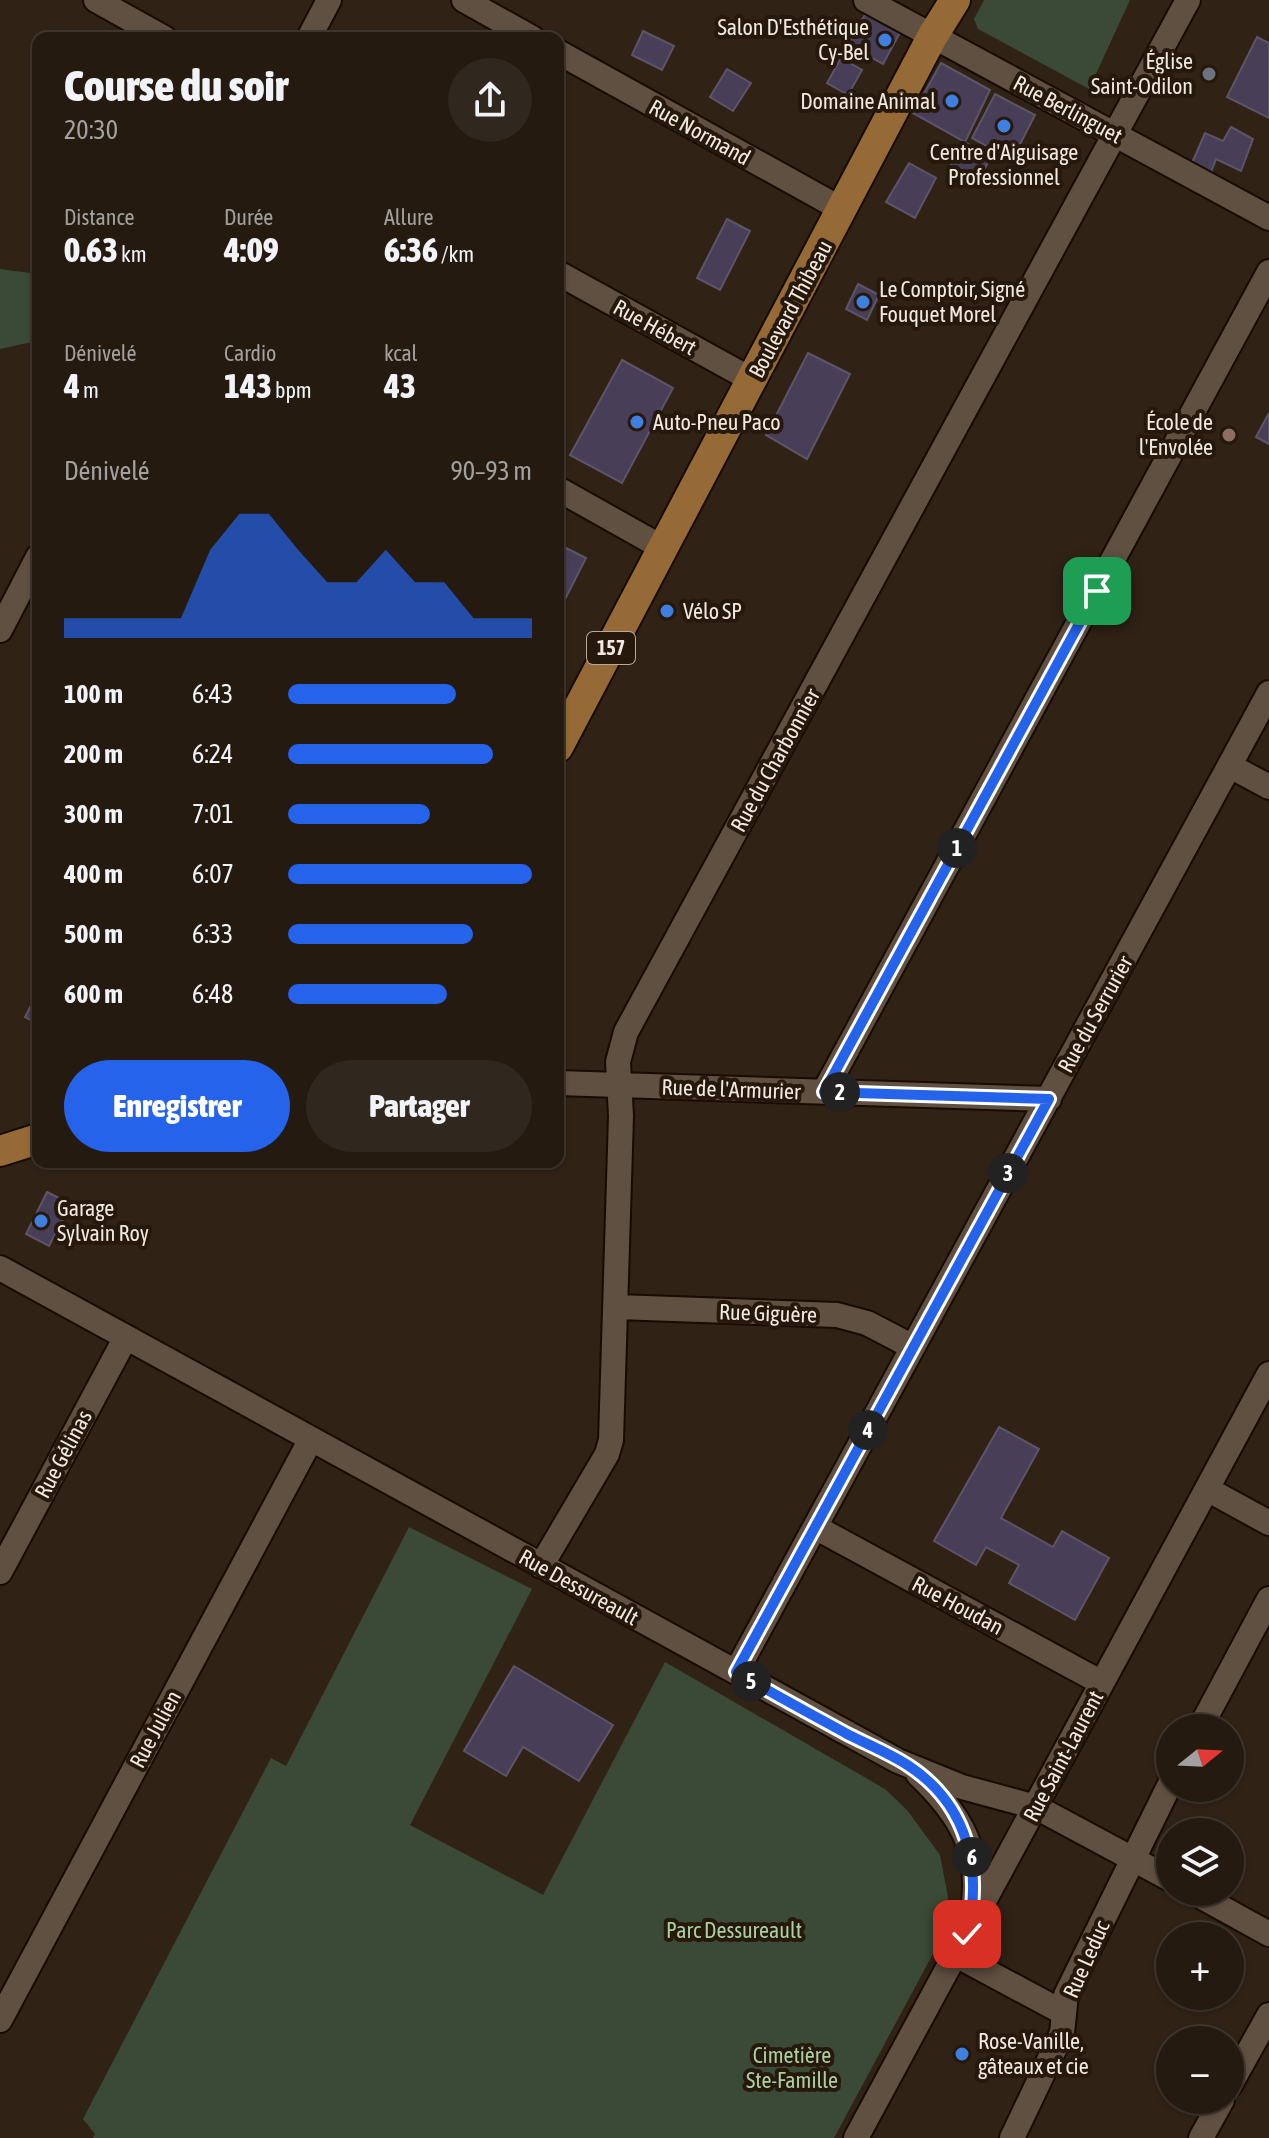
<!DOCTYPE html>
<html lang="fr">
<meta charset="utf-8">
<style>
:root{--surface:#241a10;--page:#30271e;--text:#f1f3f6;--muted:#a3a19f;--line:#413830;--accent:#2563eb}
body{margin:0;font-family:"Asap Condensed",sans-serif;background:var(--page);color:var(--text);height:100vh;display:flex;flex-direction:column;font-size:30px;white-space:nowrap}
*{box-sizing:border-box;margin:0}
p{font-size:26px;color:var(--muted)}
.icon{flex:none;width:44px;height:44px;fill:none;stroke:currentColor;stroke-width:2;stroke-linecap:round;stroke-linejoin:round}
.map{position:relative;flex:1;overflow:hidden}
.panel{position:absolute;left:32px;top:32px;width:532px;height:1136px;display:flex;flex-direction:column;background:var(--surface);border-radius:16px;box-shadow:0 2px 6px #0004,0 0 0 2px var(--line)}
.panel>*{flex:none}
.needle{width:52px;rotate:72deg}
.controls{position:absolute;left:1156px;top:1714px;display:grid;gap:16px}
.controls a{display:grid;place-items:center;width:88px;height:88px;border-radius:50%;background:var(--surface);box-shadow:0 2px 6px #0004,0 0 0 2px var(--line);font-size:40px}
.pin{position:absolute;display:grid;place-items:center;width:68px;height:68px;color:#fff;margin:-34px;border-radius:16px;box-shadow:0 4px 12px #0006}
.km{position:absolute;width:40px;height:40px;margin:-20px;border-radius:50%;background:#222;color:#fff;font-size:22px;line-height:40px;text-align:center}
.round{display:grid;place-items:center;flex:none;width:84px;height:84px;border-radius:42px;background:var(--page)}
.headline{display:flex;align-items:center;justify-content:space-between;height:136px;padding:0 32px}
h1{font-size:44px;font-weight:800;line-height:60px}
.stats{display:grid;grid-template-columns:repeat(3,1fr);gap:12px;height:136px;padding:8px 32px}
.stats div{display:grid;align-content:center}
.stats b{font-size:34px;font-weight:800}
.stats small{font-size:22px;font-weight:400}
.stats p{font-size:22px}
.chart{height:224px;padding:16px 32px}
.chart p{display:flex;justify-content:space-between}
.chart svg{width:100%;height:144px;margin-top:8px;fill:var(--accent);opacity:.7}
.primary-button{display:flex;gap:16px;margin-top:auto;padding:16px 32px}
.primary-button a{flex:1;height:92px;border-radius:48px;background:var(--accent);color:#fff;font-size:32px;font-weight:800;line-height:92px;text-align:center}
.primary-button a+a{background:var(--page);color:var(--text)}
ul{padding:0 32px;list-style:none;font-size:26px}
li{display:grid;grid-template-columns:128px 96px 1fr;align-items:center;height:60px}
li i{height:20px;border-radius:10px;background:var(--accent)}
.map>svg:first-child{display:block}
.green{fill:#3a4a36}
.building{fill:#483e58;stroke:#5c5568;stroke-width:2}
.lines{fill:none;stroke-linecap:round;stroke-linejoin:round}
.minor-casing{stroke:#180b02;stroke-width:28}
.major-casing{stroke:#180b02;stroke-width:34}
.minor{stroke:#605041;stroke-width:24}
.major{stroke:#966a36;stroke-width:30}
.route-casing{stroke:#fff;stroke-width:16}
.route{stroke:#2563eb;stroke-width:10}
.shop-dot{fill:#3f7fe0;stroke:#26190c;stroke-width:3}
.worship-dot{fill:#6b7280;stroke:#26190c;stroke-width:3}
.education-dot{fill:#8d6e63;stroke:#26190c;stroke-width:3}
.labels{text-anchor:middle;stroke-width:8;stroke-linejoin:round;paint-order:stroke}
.shield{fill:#26190c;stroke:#b4aaa0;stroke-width:2}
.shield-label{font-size:20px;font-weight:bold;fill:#f1e8df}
.poi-label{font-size:22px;fill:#f1e8df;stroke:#26190c;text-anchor:start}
.street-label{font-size:22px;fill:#f1e8df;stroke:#26190c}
.park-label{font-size:22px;fill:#aad0a1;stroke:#26190c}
</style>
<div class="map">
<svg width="1269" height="2138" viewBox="0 0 1269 2138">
<rect width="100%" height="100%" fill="#302215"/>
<path class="green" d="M984 0H1130L1089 89 978 29 974 19Z
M0 269 38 274 37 341 0 349Z
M409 1527 532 1589 410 1825 543 1895 665 1662 885 1789 907 1810 940 1855 948 1897 942 1937 834 2138H93L95 2134 83 2119 271 1758 286 1766Z"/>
<path class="building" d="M867 11 902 29 883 64 848 45Z
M643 31 674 46 662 70 632 55Z
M1257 37 1269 43V118L1227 97Z
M841 58 862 70 848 95 827 83Z
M941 63 990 90 965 142 913 113Z
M727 69 751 83 733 111 710 97Z
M995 94 1035 115 1012 160 972 138Z
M1231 127 1253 139 1241 171 1216 159 1210 175 1191 165 1205 133 1223 141Z
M965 142 991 157 976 185 948 170Z
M909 163 936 178 915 218 886 202Z
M727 219 750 231 720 290 697 278Z
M858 284 879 295 867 320 846 309Z
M808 353 850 374 807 459 766 435Z
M622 360 673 388 622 483 570 455Z
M1269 413V444L1256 437Z
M564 547 586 558 558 613V559Z
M38 992V1024L25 1017Z
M47 1192 71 1204 49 1246 26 1234Z
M999 1427 1039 1449 1001 1518 1053 1547 1062 1531 1109 1558 1075 1620 1009 1583 1019 1565 986 1547 976 1565 934 1541Z
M514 1666 613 1725 579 1781 523 1747 506 1776 464 1751Z"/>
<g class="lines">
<defs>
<path id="minor" d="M96 0 164 38
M464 0 532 38
M866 0 1269 218
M309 38 329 0
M558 52 843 210
M558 273 752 380
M558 489 663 548
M0 630 38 557
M1230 766 1269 787
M558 1083 1049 1099
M824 1092 1269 272
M0 1268 898 1761 962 1787 1036 1807 1170 1879
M617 1307 837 1315 867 1323 913 1347
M1207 1489 1269 1523
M815 1527 1102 1683
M541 1566 607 1454 611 1440 621 1116 618 1062 626 1032 1188 0
M0 1572 126 1337
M736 1672 1269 693
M1200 1728 1269 1599
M918 1774C961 1815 984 1853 972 1915
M1193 1892 1269 1934
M956 1955 1064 2013
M0 2020 311 1439
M1230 2085 1269 2015
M856 2138 1269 1374
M1012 2138 1062 2033 1066 1995 1170 1784
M1201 2138 1222 2100"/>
<path id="major" d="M558 747 932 37 955 0
M0 1151 38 1139"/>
</defs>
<use href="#minor" class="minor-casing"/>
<use href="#major" class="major-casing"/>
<use href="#minor" class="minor"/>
<use href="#major" class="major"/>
</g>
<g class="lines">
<defs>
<path id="route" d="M967 1934C983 1870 968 1805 909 1766 891 1754 869 1745 849 1735 811 1714 773 1694 736 1672L1049 1099 824 1092 1097 591"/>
</defs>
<use href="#route" class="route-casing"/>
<use href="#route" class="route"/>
</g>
<g class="shop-dot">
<circle cx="885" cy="40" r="8"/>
<circle cx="952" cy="101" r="8"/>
<circle cx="1004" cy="126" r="8"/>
<circle cx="863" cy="302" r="8"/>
<circle cx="637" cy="422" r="8"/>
<circle cx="667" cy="611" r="8"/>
<circle cx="41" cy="1221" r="8"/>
<circle cx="962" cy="2054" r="8"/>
</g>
<circle class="worship-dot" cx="1209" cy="74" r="8"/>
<circle class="education-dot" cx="1229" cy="435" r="8"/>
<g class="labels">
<rect class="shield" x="587" y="632" width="48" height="32" rx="6"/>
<g class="shield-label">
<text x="611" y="655">157</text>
</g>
<g class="poi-label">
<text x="869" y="35" text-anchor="end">Salon D'Esthétique<tspan x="869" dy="25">Cy-Bel</tspan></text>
<text x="1193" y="69" text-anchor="end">Église<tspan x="1193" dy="25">Saint-Odilon</tspan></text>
<text x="936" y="109" text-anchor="end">Domaine Animal</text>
<text x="1004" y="160" text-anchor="middle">Centre d'Aiguisage<tspan x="1004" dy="25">Professionnel</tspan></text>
<text x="879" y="297">Le Comptoir, Signé<tspan x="879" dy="25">Fouquet Morel</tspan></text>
<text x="653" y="430">Auto-Pneu Paco</text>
<text x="1213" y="430" text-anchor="end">École de<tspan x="1213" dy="25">l'Envolée</tspan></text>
<text x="683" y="619">Vélo SP</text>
<text x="57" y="1216">Garage<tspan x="57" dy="25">Sylvain Roy</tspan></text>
<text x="978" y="2049">Rose-Vanille,<tspan x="978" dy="25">gâteaux et cie</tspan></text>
</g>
<g class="street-label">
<text transform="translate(1068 109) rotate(28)" y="8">Rue Berlinguet</text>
<text transform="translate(700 132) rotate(29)" y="8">Rue Normand</text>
<text transform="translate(790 309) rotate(-62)" y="8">Boulevard Thibeau</text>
<text transform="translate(655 327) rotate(29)" y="8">Rue Hébert</text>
<text transform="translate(775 760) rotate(-61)" y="8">Rue du Charbonnier</text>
<text transform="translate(1095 1014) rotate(-61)" y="8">Rue du Serrurier</text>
<text transform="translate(731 1089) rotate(2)" y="8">Rue de l'Armurier</text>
<text transform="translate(768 1313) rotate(2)" y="8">Rue Giguère</text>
<text transform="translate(63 1454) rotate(-62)" y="8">Rue Gélinas</text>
<text transform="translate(579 1587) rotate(29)" y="8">Rue Dessureault</text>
<text transform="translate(958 1605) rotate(28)" y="8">Rue Houdan</text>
<text transform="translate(155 1729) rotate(-62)" y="8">Rue Julien</text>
<text transform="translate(1063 1756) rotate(-62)" y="8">Rue Saint-Laurent</text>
<text transform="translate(1086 1959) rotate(-66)" y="8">Rue Leduc</text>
</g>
<g class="park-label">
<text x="734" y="1938">Parc Dessureault</text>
<text x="792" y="2063">Cimetière<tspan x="792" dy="25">Ste-Famille</tspan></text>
</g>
</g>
</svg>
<div class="controls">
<a><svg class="needle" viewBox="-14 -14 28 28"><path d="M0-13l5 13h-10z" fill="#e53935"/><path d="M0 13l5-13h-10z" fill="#a3a19f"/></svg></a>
<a><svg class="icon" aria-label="layers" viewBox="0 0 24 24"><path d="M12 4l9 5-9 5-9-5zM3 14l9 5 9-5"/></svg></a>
<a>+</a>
<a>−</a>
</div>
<div class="pin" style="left:1097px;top:591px;background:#1e9e55"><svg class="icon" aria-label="arrive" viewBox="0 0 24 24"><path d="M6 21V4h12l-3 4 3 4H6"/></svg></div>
<div class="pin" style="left:967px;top:1934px;background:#d93025"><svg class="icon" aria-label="check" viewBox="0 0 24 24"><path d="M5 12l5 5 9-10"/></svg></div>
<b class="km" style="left:957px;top:848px">1</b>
<b class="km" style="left:840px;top:1092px">2</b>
<b class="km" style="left:1008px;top:1173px">3</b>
<b class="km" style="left:868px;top:1430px">4</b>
<b class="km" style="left:751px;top:1681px">5</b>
<b class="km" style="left:972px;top:1857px">6</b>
<section class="panel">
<div class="headline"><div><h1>Course du soir</h1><p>20:30</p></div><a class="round"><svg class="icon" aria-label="share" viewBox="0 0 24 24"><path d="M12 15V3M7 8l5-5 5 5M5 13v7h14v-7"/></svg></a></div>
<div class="stats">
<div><p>Distance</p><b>0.63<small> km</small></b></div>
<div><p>Durée</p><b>4:09</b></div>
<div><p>Allure</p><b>6:36<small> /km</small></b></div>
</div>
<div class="stats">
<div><p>Dénivelé</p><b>4<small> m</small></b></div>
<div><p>Cardio</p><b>143<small> bpm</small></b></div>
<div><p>kcal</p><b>43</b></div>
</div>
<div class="chart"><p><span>Dénivelé</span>90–93 m</p>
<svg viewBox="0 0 160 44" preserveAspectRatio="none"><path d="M0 44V38L10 38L20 38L30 38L40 38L50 17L60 6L70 6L80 17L90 27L100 27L110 17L120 27L130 27L140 38L150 38L160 38V44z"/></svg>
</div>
<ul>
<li><b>100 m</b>6:43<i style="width:69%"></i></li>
<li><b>200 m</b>6:24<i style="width:84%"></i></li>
<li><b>300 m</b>7:01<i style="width:58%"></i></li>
<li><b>400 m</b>6:07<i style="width:100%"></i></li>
<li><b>500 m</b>6:33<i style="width:76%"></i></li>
<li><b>600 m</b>6:48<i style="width:65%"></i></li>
</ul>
<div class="primary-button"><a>Enregistrer</a><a>Partager</a></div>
</section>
</div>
